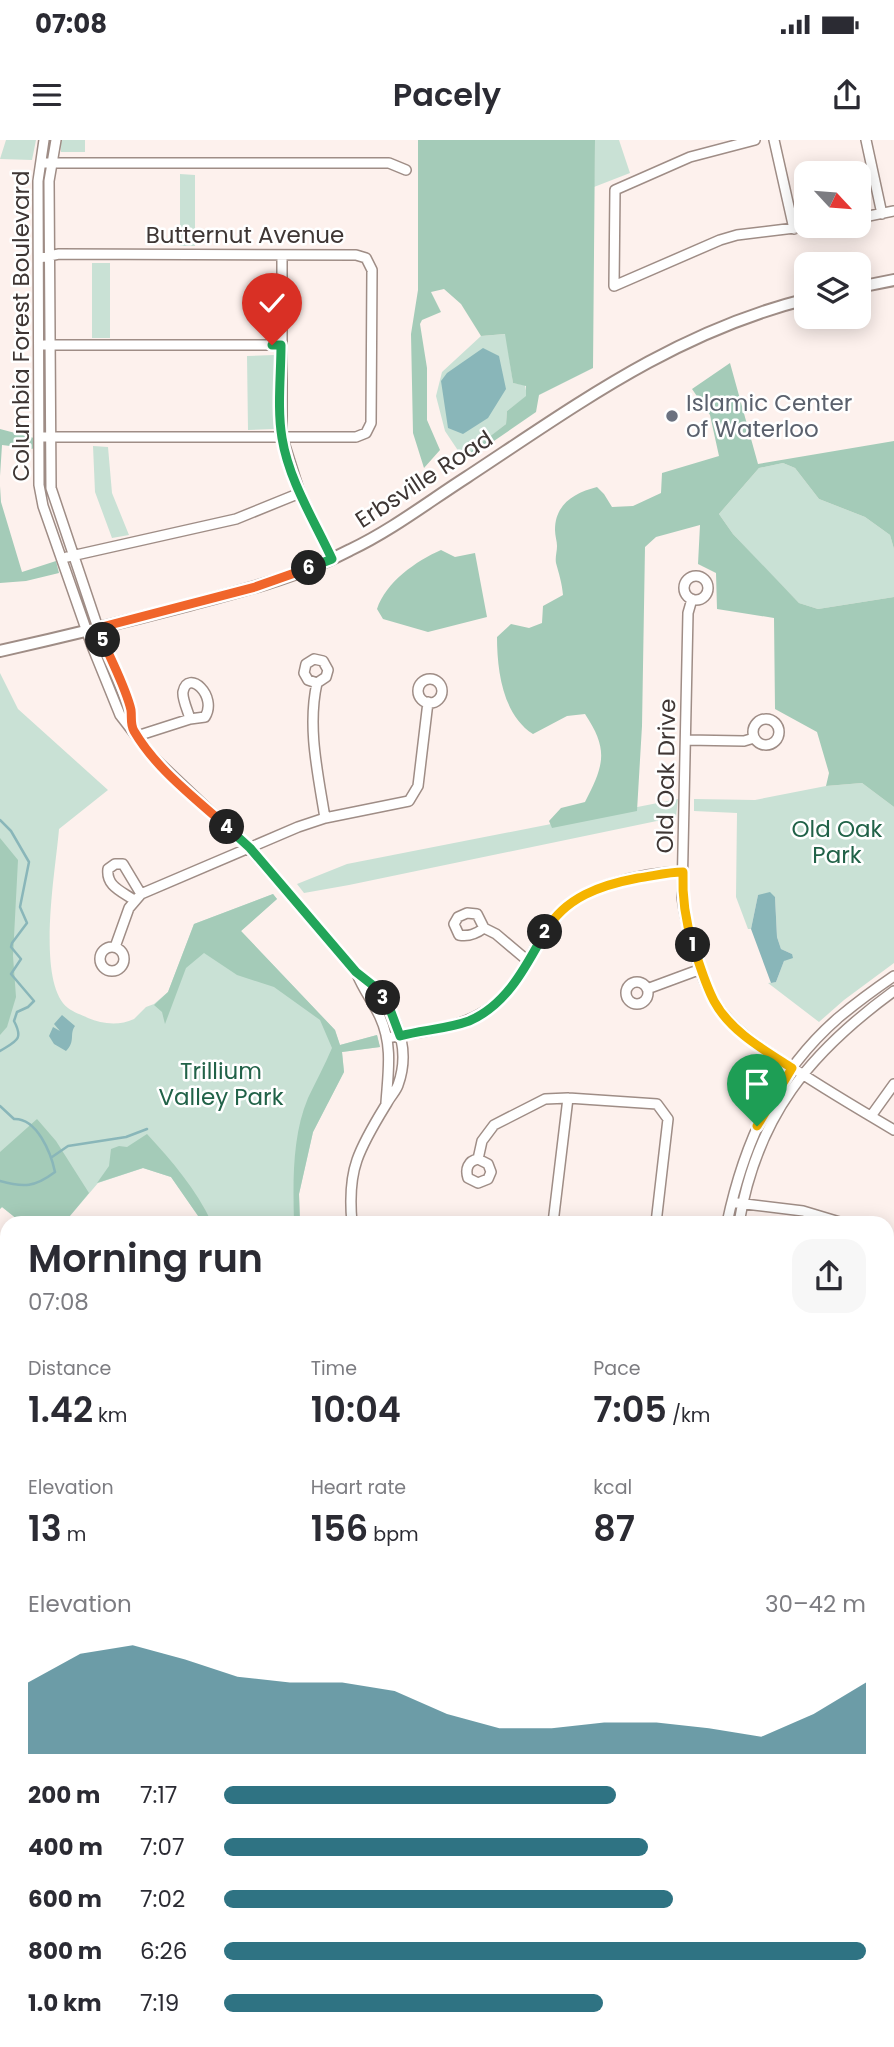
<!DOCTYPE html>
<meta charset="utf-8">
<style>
:root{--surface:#fff;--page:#f7f7f7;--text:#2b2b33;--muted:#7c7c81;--accent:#2f7383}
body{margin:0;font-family:Poppins,sans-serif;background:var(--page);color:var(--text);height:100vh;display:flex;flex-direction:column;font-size:26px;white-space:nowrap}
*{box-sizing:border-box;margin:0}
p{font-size:23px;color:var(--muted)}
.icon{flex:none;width:38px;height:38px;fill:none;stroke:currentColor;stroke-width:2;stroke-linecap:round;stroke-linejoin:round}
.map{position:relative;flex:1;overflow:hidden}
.panel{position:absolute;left:0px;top:1076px;width:894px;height:831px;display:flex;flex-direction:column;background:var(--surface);border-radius:21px 21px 0 0;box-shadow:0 4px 18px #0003}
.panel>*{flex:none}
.needle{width:46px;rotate:116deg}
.buttons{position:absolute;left:794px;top:21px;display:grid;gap:14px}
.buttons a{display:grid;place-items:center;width:77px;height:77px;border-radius:14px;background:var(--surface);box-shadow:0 4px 18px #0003;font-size:35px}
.pin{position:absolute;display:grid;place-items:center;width:60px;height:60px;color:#fff;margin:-72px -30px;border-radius:50% 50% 50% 0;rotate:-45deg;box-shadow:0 0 7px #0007}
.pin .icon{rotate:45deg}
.km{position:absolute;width:35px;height:35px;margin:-18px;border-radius:50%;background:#222;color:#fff;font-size:19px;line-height:35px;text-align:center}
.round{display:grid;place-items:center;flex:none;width:74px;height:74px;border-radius:21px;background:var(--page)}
.summary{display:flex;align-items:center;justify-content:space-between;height:119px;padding:0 28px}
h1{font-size:38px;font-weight:600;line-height:52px}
.stats{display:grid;grid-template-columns:repeat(3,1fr);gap:10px;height:119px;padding:7px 28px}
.stats div{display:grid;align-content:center}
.stats b{font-size:35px;font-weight:600}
.stats small{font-size:19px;font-weight:400}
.stats p{font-size:19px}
.chart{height:196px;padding:14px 28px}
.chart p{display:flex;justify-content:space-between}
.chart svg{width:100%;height:126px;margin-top:7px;fill:var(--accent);opacity:.7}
ul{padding:0 28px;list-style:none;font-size:23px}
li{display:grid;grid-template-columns:112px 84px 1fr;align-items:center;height:52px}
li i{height:18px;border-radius:9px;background:var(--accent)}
.status{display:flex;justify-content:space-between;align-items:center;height:49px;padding:0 35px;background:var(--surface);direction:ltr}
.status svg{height:19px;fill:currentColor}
header{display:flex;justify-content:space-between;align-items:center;height:91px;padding:0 28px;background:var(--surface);font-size:32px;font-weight:600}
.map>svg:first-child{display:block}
.green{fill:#c9e1d5}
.forest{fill:#a4cbb8}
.water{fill:#89b6b9}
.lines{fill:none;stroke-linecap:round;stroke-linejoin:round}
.stream{stroke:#89b6b9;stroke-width:2.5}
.minor-casing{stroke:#9f8d86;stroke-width:12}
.major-casing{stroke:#9f8d86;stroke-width:14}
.minor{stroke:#fff;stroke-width:9}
.major{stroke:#fff;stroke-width:10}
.split-1-casing{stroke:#fff;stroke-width:14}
.split-2-casing{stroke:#fff;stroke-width:14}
.split-3-casing{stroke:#fff;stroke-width:14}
.split-4-casing{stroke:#fff;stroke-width:14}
.split-5-casing{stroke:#fff;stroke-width:14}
.split-6-casing{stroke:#fff;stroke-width:14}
.split-7-casing{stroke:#fff;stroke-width:14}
.split-1{stroke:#f5b400;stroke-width:9}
.split-2{stroke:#f5b400;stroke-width:9}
.split-3{stroke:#22a559;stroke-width:9}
.split-4{stroke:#22a559;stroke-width:9}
.split-5{stroke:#f0652b;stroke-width:9}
.split-6{stroke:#f0652b;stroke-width:9}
.split-7{stroke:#22a559;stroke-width:9}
.worship-dot{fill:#6b7280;stroke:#fff;stroke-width:2.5}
.labels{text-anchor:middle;stroke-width:5;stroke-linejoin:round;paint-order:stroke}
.street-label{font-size:23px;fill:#3e3634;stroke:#fff}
.worship-label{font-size:23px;fill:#5b616d;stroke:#fff;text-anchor:start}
.park-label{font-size:23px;fill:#216248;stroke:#fff}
</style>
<div class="status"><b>07:08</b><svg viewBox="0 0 49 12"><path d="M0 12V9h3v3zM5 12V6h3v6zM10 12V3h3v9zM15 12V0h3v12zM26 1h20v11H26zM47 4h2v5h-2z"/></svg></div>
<header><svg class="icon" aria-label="menu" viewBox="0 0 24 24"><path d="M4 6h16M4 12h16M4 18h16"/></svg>Pacely<svg class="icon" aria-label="share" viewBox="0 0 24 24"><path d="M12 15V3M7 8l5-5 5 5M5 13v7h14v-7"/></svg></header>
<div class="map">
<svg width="894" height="1907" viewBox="0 0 894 1907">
<rect width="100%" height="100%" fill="#fdf1ed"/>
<path class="green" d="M6 0H36L32 20 0 19Z
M62 0H85V12H61L60 3Z
M595 0H619L630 33 594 47Z
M180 34 195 35V106H180Z
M92 123H110V198H92Z
M506 194 513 243 525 245 527 256 507 271 506 284 472 311 461 315 445 291 436 256 442 232 481 196Z
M274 215V289L248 290 247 216Z
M93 306 108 307 112 353 129 395 112 398 95 352Z
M783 323 795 328 819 359 865 377 890 395 894 409V457L818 469 799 463 761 424 733 394 719 374 759 328Z
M0 533 18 569 108 650 59 689C56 728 35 842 68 868 73 872 82 875 88 878 102 884 119 886 134 879L146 867 154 864 168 852 194 784 273 754 277 759 241 791 335 890 340 905 377 895 380 907 342 912 344 932 313 992 299 1054 300 1083H203L171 1037 143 1028 98 1043 64 1083H22L2 1067 0 1069Z
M862 643 894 667V823L844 860 819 882 768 843 776 842 784 821 792 814 781 809 777 797 775 757 758 755 751 789H748L736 757 737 673 694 671V659L755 660 826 646Z
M678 659 676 677 349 745 304 753 297 744 347 724Z
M887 1282 894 1284V1907H765L764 1901 887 1900Z
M0 1695H7V1874L0 1875Z"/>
<path class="forest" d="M418 0H595L593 228 539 255 536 272 472 316 471 311 506 284 507 271 526 256V246L513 243 505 194 481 196 461 164 444 149 431 152 441 172 422 180 420 184 427 228V280L440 310 424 328 413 293 411 194 418 150Z
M730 223 758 324 894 301V409L890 395 865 377 819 359 795 328 783 323 759 328 719 374 733 394 799 463 818 469 894 457V667L862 643 826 646 829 633 817 592 775 569 774 478 717 469 716 433 698 424 700 385 656 397 645 407 642 586 637 671 552 688 549 681 561 668 585 662C604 625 609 610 585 574L567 576 533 594C503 575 497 531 497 497L511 484 529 488 542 483 543 466 563 455C562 443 559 434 556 423 555 417 557 412 557 406 557 401 555 396 555 390 555 364 574 353 597 347L604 354 612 367 633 366 661 353 662 333 719 316 710 275 692 249Z
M0 289 34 298 35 309 2 305 0 336Z
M0 346 1 362 22 432 56 421 59 433 26 441 0 443Z
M441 410 455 417 475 413 487 477 428 492 383 479 377 469C386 442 416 421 441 410Z
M0 698 18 720 13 816 16 857 7 887 0 895Z
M273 754 277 759 241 791 335 890 340 905 377 895 380 907 342 912 344 932 313 992 299 1054 300 1083H294C293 1042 292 996 308 958 316 941 325 925 332 908L320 880 274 847 237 835 204 813 186 828 165 884 162 872 154 865 168 852 194 784Z
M37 979 56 1001 89 1053 64 1083H22L2 1067 0 1069V1012Z
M147 994C172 1021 196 1049 212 1083H203L171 1037 143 1028 97 1043 109 1026 111 1009 119 1006 127 1007Z
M887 1339H894V1464L887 1465Z
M887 1752 894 1754V1907H892L887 1882Z"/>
<path class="water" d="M483 208 499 216 506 249 488 278 463 294 448 288 441 241 447 233Z
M770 752 775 757 777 797 781 809 792 814 793 818 784 821 776 842 771 843 751 789 758 755Z
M62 875 75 886C69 894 76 901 66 911L54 904 49 896 53 887 60 891 54 884Z
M887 1505 894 1512V1679L887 1678Z"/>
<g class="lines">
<path class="stream" d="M0 680 11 691 29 722 20 767 27 783 12 803 11 807 21 819 11 834 34 861 28 867 17 872 14 881C24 900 16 901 0 911
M0 966 14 979C37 978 51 1013 55 1032 35 1047 24 1048 0 1041
M52 1017 68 1006 126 997 147 989
M887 1437 888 1418 894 1398
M887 1471V1498"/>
<defs>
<path id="minor" d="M44 0 38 41 39 345 43 366 92 506 120 575 151 615 249 708 356 832C389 858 414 901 398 945 396 951 390 957 387 963 376 981 364 1000 357 1020 350 1040 350 1062 352 1083
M56 0 49 41 51 348 98 488 130 570 131 587
M755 0 690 17 615 50 614 146 720 100 737 95 811 86
M774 0 794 89
M866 0 882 74
M45 23H389L406 30
M859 78 894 71
M282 115V296L300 353 332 419
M39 118 59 114 356 115 366 118 372 130 371 283 366 293 356 297H40
M44 205H281
M67 417 236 379 300 353
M684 448a12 12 0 1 1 24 0a12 12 0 1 1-24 0Z
M692 459 688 473 682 757C686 786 700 839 716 864 735 893 765 910 793 928 826 950 860 970 894 990
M418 551a12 12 0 1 1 24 0a12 12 0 1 1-24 0Z
M317 543 308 540 304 533 306 524 314 519 323 521 328 530 326 537 317 543C307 587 318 634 325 678
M753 592a13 13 0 1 1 26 0a13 13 0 1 1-26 0Z
M137 596 190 579 205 577C218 556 188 528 183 552 182 559 188 571 190 579
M686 600 744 601 754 598
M134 760C121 751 106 746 108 729L115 724H123L141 754
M467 773 477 774 484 788C476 794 469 797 459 795L454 784 458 777Z
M484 788 496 794 528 821
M115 807 129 768 141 754 298 687 325 678 409 661 418 646 428 562
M100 819a12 12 0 1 1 24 0a12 12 0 1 1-24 0Z
M357 834C363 849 373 862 380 877 393 905 388 933 386 963
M626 853a11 11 0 1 1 22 0a11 11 0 1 1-22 0Z
M647 849 701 829
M387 898C419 892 458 889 485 871 517 851 529 816 548 786 573 748 640 732 683 732
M871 976 894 944
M478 1019 488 1024 491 1032 488 1039 478 1043 468 1038C465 1029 468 1021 478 1019L482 1001 494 985 545 959 568 958 657 964 668 979 656 1083
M737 1063 803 1071 843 1083
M134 1083H140
M553 1083 568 958
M727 1083C744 1003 775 933 838 878 856 863 875 849 894 836
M739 1083C757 976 809 913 894 851
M887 1275 894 1277
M0 1343H7
M0 1451 7 1448
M0 1492 7 1495
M0 1641H7
M225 1900 231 1907
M454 1900 455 1907
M557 1900 558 1907
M681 1900 685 1907
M102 1907 130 1900
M413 1907 439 1900
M664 1907 668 1900
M754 1907V1900"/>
<path id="major" d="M859 147 894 140
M0 511C62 497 124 482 185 466 241 451 299 437 350 410 392 390 428 362 467 337 578 264 675 192 807 159"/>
</defs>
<use href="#minor" class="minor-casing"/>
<use href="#major" class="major-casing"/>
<use href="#minor" class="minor"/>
<use href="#major" class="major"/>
</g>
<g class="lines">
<defs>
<path id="split-1" d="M693 805C699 823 705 844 714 861 730 891 764 910 792 928L757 986"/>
<path id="split-2" d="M545 792C565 757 601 745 638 738 653 736 668 732 683 732 682 759 685 780 693 805"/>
<path id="split-3" d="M383 858 388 864 400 896C422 890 447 889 469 881 507 865 526 826 545 792"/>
<path id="split-4" d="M227 687 250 708 356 832 375 847 383 858"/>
<path id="split-5" d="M103 500C111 521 126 548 131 570 132 578 130 584 134 591 156 629 195 658 227 687"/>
<path id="split-6" d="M103 500 98 488 255 447 309 428"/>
<path id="split-7" d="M272 205H281C281 235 277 268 282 298 289 341 314 380 332 419L309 428"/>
</defs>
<use href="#split-1" class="split-1-casing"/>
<use href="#split-2" class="split-2-casing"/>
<use href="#split-3" class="split-3-casing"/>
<use href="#split-4" class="split-4-casing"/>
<use href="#split-5" class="split-5-casing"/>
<use href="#split-6" class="split-6-casing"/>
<use href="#split-7" class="split-7-casing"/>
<use href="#split-1" class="split-1"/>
<use href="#split-2" class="split-2"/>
<use href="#split-3" class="split-3"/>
<use href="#split-4" class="split-4"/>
<use href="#split-5" class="split-5"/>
<use href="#split-6" class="split-6"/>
<use href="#split-7" class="split-7"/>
</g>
<circle class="worship-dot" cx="672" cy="276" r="7"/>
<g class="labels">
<g class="street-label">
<text x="245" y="103">Butternut Avenue</text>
<text transform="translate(21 186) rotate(-90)" y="8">Columbia Forest Boulevard</text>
<text transform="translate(424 339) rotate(-33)" y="8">Erbsville Road</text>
<text transform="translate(666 636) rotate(-89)" y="8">Old Oak Drive</text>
</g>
<g class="worship-label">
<text x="686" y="271">Islamic Center<tspan x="686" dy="26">of Waterloo</tspan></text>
</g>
<g class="park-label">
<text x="837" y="697">Old Oak<tspan x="837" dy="26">Park</tspan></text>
<text x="221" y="939">Trillium<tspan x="221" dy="26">Valley Park</tspan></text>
</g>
</g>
</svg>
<div class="buttons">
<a><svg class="needle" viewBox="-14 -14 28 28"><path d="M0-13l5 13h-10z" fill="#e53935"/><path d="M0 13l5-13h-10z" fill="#7c7c81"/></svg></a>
<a><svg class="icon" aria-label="layers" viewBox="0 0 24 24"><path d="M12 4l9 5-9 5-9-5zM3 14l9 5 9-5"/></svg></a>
</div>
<div class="pin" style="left:757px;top:986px;background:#1e9e55"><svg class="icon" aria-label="arrive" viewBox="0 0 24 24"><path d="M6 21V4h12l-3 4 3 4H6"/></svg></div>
<div class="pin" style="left:272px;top:205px;background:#d93025"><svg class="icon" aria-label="check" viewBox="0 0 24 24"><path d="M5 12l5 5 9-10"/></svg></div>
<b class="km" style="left:693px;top:805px">1</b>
<b class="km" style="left:545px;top:792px">2</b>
<b class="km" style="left:383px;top:858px">3</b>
<b class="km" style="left:227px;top:687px">4</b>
<b class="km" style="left:103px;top:500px">5</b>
<b class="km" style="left:309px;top:428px">6</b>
<section class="panel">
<div class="summary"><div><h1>Morning run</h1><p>07:08</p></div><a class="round"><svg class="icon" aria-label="share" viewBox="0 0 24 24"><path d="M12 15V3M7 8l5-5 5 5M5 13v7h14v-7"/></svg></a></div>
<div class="stats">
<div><p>Distance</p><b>1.42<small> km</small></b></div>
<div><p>Time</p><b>10:04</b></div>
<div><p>Pace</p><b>7:05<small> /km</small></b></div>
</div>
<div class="stats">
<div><p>Elevation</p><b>13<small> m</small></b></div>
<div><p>Heart rate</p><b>156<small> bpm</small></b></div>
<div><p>kcal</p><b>87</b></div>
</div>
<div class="chart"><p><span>Elevation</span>30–42 m</p>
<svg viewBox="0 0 160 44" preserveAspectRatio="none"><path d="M0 44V19L10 9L20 6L30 11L40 17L50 19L60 19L70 22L80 30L90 35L100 35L110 33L120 33L130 35L140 38L150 30L160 19V44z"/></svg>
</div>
<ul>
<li><b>200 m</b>7:17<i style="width:61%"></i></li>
<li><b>400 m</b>7:07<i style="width:66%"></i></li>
<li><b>600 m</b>7:02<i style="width:70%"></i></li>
<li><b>800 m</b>6:26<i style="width:100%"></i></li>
<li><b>1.0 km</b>7:19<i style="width:59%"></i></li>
</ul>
</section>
</div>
